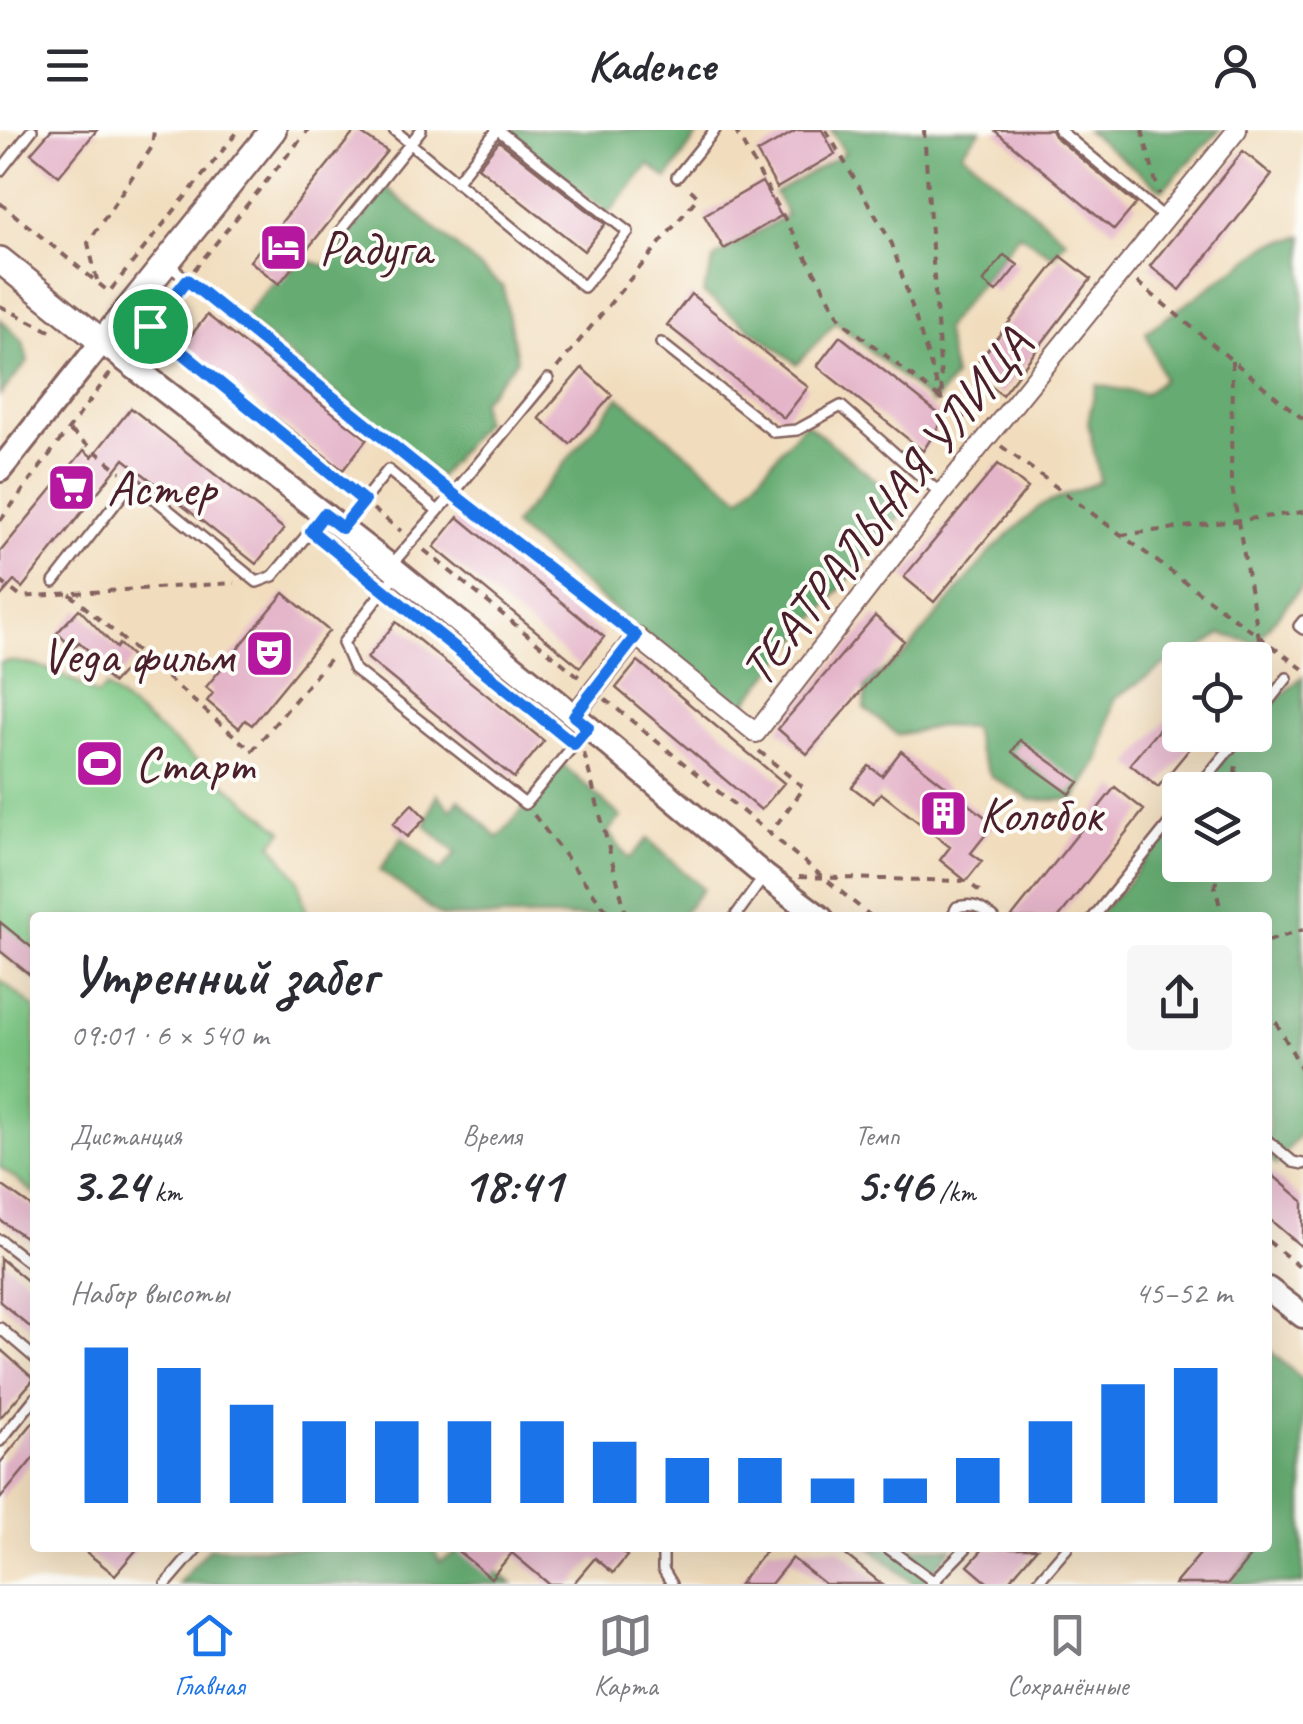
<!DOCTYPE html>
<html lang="ru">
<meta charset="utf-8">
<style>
:root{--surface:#fff;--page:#f7f7f7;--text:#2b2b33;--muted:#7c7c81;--line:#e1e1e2;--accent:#1a73e8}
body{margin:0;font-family:Caveat,sans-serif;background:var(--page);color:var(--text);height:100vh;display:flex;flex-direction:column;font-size:38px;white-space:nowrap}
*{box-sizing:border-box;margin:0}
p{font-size:32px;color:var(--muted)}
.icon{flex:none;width:55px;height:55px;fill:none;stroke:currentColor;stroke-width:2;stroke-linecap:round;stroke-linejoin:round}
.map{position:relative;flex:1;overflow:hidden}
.side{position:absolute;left:30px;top:782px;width:1242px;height:640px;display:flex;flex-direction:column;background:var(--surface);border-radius:10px;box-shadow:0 10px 40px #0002}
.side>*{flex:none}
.tools{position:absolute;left:1162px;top:512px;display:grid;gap:20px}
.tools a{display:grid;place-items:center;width:110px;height:110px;border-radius:10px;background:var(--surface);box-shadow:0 10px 40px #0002;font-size:50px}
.pin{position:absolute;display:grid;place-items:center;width:85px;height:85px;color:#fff;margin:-42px;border:5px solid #fff;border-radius:50%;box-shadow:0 2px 10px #0007}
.round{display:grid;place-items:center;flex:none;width:105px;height:105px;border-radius:10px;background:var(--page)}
.overview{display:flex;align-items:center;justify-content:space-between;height:170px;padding:0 40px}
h1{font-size:55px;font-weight:600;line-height:75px}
.stats{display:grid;grid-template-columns:repeat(3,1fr);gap:15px;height:170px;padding:10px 40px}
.stats div{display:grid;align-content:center}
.stats b{font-size:50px;font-weight:600}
.stats small{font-size:28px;font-weight:400}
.stats p{font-size:28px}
.chart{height:280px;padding:20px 40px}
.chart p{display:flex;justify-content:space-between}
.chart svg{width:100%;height:180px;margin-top:10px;stroke:var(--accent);stroke-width:6}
header{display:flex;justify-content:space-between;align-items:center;height:130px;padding:0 40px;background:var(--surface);font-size:45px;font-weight:600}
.menu{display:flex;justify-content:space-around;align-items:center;height:140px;border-top:2px solid var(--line);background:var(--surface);font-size:28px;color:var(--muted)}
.menu a{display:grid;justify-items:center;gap:5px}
.menu .current{color:var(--accent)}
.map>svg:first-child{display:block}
.green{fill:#7dc784;stroke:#647358;stroke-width:2.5}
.forest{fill:#66ac72;stroke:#58664e;stroke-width:2.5}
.building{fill:#e4b4c9}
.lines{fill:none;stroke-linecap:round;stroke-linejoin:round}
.service-casing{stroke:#84625e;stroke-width:14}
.minor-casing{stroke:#84625e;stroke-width:22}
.tertiary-casing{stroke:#84625e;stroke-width:28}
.secondary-casing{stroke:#84625e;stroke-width:30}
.path{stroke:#84625e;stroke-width:4;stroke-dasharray:8 8;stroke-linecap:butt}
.service{stroke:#fff;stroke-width:9}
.minor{stroke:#fff;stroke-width:18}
.tertiary{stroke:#fff;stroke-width:22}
.secondary{stroke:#fff;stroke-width:25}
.route-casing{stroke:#fff;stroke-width:20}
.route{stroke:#1a73e8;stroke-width:12}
.labels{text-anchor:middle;stroke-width:8;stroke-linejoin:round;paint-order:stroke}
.poi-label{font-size:50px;fill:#4a1f2b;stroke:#fdfcf7;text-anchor:start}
.street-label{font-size:50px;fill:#4a1f2b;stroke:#fdfcf7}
</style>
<header><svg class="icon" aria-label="menu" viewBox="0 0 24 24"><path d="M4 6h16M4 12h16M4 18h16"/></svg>Kadence<svg class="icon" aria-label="person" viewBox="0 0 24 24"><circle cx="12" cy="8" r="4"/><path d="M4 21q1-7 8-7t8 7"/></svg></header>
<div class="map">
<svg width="1303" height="1454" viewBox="0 0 1303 1454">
<rect width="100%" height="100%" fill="#fdfcf7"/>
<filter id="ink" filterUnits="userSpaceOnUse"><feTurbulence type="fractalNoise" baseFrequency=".01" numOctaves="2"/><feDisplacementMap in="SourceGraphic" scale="20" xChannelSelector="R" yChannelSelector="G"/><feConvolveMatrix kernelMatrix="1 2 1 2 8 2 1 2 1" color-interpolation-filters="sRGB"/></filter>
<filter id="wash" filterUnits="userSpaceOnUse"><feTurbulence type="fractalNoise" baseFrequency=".0048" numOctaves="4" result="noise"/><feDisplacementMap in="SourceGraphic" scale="40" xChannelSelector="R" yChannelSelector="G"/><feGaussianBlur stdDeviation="2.25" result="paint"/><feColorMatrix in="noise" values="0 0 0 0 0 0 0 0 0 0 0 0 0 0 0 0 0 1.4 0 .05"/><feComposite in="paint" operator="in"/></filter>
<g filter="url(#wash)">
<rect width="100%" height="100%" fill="#f1ddbd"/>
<path class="green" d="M7 531C44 534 67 545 97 565L106 557 283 701 272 714 298 749 307 787 35 788V849L0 821V533Z
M0 850 35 878V1064L0 1037Z"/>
<path class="forest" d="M500 0H701L667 49 649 35 609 83Z
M831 0H981L962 22 1066 110 1053 126 1019 104 944 199 954 247 933 274 836 192 797 234 703 163 715 127 787 85 775 63 845 23Z
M1086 0H1220L1162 60Z
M385 56 503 157 517 230 481 271 483 292 439 347 243 188 269 157 305 130 327 136Z
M1303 106V455L1255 513 1221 504 1196 522 1165 535 1114 569 1100 629 1074 670H1031L992 647 978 621 973 598 940 596 898 605 864 578 866 554 904 525 992 420 1040 376 1100 351 1088 292 1096 255 1145 264 1163 249 1146 202 1271 114Z
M0 189 23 212 28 231 0 265Z
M619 267 741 368 805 292 908 377 738 582 513 396Z
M1303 546V1000L1276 1035 1268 1028V788H1094L1127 754 1180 685V735H1255V660H1199L1241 605H1255V589Z
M562 634 621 687 608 702 629 729 648 709 703 759 679 787H442L380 740 402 707 441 740 456 723 425 695 437 664 451 680 459 669 498 708Z
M1268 1219 1303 1250V1454H1228L1259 1418H1268L1270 1405Z
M209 1418H433L440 1432 463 1418 513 1454H178Z
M871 1418H952L921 1454H914Z"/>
<g id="blocks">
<path class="building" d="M51 0H97L59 46 31 23Z
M356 0 387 21 279 154 250 131Z
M797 0H822L835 24 777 58 757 23Z
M994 0H1051L1054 6 1136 74 1114 100Z
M499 11 605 94 584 121 478 37Z
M1243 21 1272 45 1180 160 1150 136Z
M762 52 781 86 724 119 704 85Z
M1004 125 1018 135 996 162 983 152Z
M1061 126 1091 149 1002 265 971 241Z
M691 164 808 257 784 288 667 195Z
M207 185 367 309 343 340 183 216Z
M840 206 944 288 923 321 817 236Z
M582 238 612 265 570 314 539 288Z
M131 278 284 399 256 434 124 329 22 458 14 451 0 467V422L84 320 92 327Z
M998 334 1028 358 934 472 904 447Z
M458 387 604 507 580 537 434 417Z
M284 463 329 501 252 595 245 590 239 598 207 571 213 563 206 557Z
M79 479 116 518 119 514 135 529 113 553 99 541 104 535 79 512 73 518 57 503Z
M875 486 904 511 807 624 778 599Z
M396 492 544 611 514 648 367 528Z
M638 531 784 653 761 680 616 558Z
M1180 574V605H1201L1158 657 1130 634Z
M1020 610 1079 652 1070 664 1012 622Z
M901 621 994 694 971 723 982 731 966 751 940 730 950 717 881 663 873 673 852 657 869 636 882 646Z
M1115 657 1144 680 1058 788H1011Z
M412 674 426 688 407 707 393 694Z
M0 792 35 820V849L0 821Z
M1268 1041 1303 1071V1118L1268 1088Z
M0 1054 35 1079V1114L0 1090Z
M0 1128 35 1157V1201L0 1172Z
M0 1219 34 1249 0 1288Z
M35 1290V1326L0 1369V1333Z
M81 1418H138L115 1445Z
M454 1418H616L627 1426 613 1443 595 1428 573 1454H549L512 1423 491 1448Z
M768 1418H837L882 1454H825L792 1428 771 1454H739Z
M984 1418H1037L1006 1454H989L968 1436Z
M1205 1418H1257L1228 1454H1175Z"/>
</g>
</g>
<g filter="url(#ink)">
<use href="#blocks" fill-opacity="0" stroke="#84625e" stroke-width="2.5"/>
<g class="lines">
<defs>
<path id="service" d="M394 0 584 157 628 102 498 0
M1059 0 1165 88
M0 41 32 0
M677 47 715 0
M456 52 497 0
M337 105 421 0
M170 136 453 364 548 249
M661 213 774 302 797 300 841 276 941 364
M343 396 388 340 438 381
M392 434 453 364 636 506
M396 444 343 513 354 539 525 674 587 599
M54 452 133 351 257 452 273 446 322 387
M1303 491 1299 496 1303 499
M1255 588 1287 548
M1196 660 1241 605
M734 788 763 748
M951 788 957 777C974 773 980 777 994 788
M1093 788 1180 680
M1268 1011 1293 1032 1303 1034
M0 1110 35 1137
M0 1198 35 1228
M0 1311 35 1268
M663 1418V1439L672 1454
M888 1418 937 1454
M166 1454 197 1418
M931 1454 966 1418
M1036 1454 1067 1418"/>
<path id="minor" d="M573 586 636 506 756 603 941 364 1237 0"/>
<path id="tertiary" d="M0 340 102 212 390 436 588 597 765 746 821 788
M1268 1159 1303 1186"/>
<path id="secondary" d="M0 130 102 212 273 0"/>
</defs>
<use href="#service" class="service-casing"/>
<use href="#minor" class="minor-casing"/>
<use href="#tertiary" class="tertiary-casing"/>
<use href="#secondary" class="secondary-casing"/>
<path class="path" d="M735 0 842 191 974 295
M826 0 892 114 942 271
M924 0 942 265
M1142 0 1159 64
M0 73 109 162 239 0
M194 140 308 0
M97 150 88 113 152 17 154 0
M1137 152 1303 289
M179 159 150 195 354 363
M0 176 54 203
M1232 231 1231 352 1262 525 1255 558
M557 238 698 67 685 54
M70 301 121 342
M1001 316 1303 539
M373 379 401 401
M0 391 109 245 113 247
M1121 405 1303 382
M333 419 371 452
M424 420 583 550
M0 451 21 467 50 465
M59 464 235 453
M70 464 252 621 333 525
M394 470 524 573
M605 569 873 788
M759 621 804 658 770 703
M584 623 627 788
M1233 660 1236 634
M534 685 612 788
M1219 735 1215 757 1223 788
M799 747 966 751 985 765
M1268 811 1303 800
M1268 878 1303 941
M1268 1111 1303 1140"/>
<use href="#service" class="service"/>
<use href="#minor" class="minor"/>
<use href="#tertiary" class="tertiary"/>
<use href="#secondary" class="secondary"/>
</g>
</g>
<g class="lines" filter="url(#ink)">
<defs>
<path id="route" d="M187 150 453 364 636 506 574 586 588 597 574 614 311 401 324 384 342 398 364 371 150 196Z"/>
</defs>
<use href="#route" class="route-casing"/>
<use href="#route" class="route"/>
</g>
<defs>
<symbol id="hotel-square" viewBox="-11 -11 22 22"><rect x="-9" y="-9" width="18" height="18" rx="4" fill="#b5179e" stroke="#fdfcf7"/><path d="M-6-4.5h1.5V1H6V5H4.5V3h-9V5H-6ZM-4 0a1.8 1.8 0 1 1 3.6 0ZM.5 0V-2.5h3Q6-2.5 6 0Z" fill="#fff"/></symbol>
<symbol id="supermarket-square" viewBox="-11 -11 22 22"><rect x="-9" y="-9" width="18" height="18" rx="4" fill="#b5179e" stroke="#fdfcf7"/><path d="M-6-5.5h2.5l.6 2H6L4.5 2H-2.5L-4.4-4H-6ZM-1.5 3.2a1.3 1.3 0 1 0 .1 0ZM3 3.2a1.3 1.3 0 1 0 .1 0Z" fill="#fff"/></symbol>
<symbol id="theatre-square" viewBox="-11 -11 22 22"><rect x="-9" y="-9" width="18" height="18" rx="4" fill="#b5179e" stroke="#fdfcf7"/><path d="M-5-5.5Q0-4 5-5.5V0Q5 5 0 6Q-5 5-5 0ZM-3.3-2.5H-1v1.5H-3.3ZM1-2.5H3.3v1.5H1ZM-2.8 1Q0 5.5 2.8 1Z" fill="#fff"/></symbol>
<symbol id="stadium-square" viewBox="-11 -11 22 22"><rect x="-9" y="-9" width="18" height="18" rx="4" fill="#b5179e" stroke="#fdfcf7"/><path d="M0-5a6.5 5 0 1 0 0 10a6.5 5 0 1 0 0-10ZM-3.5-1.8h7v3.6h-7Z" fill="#fff"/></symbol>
<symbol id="building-square" viewBox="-11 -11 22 22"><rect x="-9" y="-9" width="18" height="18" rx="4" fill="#b5179e" stroke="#fdfcf7"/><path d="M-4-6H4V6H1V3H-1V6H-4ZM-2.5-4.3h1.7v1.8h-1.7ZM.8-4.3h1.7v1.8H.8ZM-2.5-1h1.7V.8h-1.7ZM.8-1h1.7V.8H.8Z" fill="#fff"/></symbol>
</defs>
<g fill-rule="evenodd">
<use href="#hotel-square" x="256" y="90" width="55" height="55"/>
<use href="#supermarket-square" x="44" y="330" width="55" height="55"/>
<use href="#theatre-square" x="242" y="496" width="55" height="55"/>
<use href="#stadium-square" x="72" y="606" width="55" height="55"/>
<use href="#building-square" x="916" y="656" width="55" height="55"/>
</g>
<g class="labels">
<g class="poi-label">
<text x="319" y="135">Радуга</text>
<text x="107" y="375">Астер</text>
<text x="234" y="542" text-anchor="end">Vega фильм</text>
<text x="135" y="651">Старт</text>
<text x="979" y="701">Колобок</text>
</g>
<g class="street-label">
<text transform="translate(884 376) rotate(-52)" y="18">ТЕАТРАЛЬНАЯ УЛИЦА</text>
</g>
</g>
</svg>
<div class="tools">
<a><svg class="icon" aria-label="locate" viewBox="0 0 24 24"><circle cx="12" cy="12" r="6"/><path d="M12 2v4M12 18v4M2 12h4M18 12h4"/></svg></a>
<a><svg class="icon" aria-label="layers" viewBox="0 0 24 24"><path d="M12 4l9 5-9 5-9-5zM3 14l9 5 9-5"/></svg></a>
</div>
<div class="pin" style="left:150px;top:196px;background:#1e9e55"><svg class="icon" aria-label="arrive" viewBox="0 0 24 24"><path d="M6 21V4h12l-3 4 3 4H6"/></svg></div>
<section class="side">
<div class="overview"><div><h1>Утренний забег</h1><p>09:01 · 6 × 540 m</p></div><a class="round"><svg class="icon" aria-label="share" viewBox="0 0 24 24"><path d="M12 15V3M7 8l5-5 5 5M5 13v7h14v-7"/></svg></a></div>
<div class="stats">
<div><p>Дистанция</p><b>3.24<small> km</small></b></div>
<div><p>Время</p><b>18:41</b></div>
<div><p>Темп</p><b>5:46<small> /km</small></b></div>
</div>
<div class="chart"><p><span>Набор высоты</span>45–52 m</p>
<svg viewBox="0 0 160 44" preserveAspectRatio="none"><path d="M5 44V6M15 44V11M25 44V20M35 44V24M45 44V24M55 44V24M65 44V24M75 44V29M85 44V33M95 44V33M105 44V38M115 44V38M125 44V33M135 44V24M145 44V15M155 44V11"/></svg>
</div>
</section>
</div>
<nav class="menu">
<a class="current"><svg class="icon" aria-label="home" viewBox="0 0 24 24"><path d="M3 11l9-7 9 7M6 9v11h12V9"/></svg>Главная</a>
<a><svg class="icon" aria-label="map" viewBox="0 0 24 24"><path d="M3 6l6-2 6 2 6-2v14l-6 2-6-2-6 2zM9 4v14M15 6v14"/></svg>Карта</a>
<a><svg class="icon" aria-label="saved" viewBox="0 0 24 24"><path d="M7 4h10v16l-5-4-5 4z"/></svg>Сохранённые</a>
</nav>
